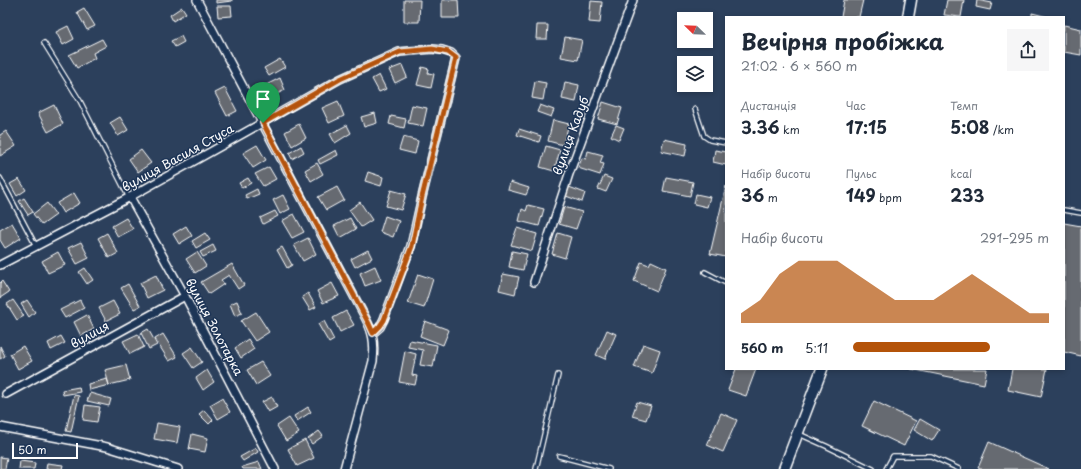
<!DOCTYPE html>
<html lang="uk">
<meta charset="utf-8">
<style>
:root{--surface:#fff;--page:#f6f6f7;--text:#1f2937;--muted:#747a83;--accent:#b45309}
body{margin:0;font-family:"Playpen Sans",sans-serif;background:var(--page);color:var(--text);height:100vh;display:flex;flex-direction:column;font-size:15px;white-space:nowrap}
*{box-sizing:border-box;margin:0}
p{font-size:13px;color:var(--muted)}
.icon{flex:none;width:22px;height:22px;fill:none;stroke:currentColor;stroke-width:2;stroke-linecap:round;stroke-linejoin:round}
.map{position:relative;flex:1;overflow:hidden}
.side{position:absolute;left:725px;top:16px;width:340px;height:354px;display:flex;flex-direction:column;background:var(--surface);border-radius:0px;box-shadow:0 2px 6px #0003}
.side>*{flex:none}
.needle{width:26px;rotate:293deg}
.tools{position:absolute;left:677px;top:12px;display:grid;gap:8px}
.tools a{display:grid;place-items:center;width:36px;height:36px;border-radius:0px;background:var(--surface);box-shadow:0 2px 6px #0003;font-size:20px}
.scale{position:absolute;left:12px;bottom:10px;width:66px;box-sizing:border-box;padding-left:4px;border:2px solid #fff;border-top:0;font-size:11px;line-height:14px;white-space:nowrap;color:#fff;-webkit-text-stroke:3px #1d3557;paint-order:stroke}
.pin{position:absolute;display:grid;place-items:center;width:34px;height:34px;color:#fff;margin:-41px -17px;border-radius:50% 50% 50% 0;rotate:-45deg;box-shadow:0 0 4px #0007}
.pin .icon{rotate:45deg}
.round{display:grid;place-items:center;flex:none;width:42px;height:42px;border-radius:0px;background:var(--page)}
.overview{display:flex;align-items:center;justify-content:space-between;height:68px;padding:0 16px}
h1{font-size:22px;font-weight:700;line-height:30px}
.stats{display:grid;grid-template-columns:repeat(3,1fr);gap:6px;height:68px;padding:4px 16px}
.stats div{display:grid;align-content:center}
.stats b{font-size:17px;font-weight:700}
.stats small{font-size:11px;font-weight:400}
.stats p{font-size:11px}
.chart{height:112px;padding:8px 16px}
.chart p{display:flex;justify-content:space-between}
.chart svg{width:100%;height:72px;margin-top:4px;fill:var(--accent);opacity:.7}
ul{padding:0 16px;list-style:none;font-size:13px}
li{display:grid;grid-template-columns:64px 48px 1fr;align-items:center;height:30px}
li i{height:10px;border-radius:5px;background:var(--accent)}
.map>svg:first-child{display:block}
.building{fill:#666a71;stroke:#fff}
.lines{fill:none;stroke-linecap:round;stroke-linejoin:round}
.service-casing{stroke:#fff;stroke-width:6}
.minor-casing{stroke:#fff;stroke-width:10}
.secondary-casing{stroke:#fff;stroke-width:13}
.service{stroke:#1d3557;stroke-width:3.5}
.minor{stroke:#1d3557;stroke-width:7}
.secondary{stroke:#1d3557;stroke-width:10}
.route-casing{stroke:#fff;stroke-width:8}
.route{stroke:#b45309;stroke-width:5}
.labels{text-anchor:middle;stroke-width:3;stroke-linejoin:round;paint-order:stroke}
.street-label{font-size:12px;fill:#fff;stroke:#1d3557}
</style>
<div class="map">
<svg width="1081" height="469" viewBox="0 0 1081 469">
<rect width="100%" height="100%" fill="#2c405c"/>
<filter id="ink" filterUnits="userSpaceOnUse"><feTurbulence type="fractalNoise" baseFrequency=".025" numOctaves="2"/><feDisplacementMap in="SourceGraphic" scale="8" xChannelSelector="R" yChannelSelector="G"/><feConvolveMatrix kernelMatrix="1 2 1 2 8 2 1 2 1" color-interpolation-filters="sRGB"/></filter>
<g filter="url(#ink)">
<path class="building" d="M216 0H232V1L216 3Z
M404 0H420L419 22H404Z
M442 0H458L459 18H442Z
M844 0H863L859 17H841Z
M947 0H964L961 17 944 15Z
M977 0 992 3 990 10 976 7Z
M591 1 602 2 600 23 589 22Z
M217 6H231L232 16 218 17Z
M182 7 186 13 173 21 170 15Z
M84 8 95 26 87 30 77 12Z
M1032 13 1048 17H1032Z
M537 25H548L547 39H536Z
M1064 25 1081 29V55L1064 52Z
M68 26 74 39 63 45 56 32Z
M181 36 184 42 175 47 171 41Z
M565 37 582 40 578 60 561 57Z
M102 39 106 46 93 53 95 58 77 68 69 55Z
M280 59 285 67 269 76 264 68Z
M402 65 407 77 395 83 389 70Z
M422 67 429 69 428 73 434 74 431 88 417 85Z
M379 75 386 89 379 92 372 79Z
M280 78 285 90 269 98 264 86Z
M535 81 546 83 543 100 532 98Z
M565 82 579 85 576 102 562 99Z
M225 88 237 111 227 116 215 93Z
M338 101 344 116 329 123 322 108Z
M603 102 622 108 617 124 598 119Z
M54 105 63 124 48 132 38 113Z
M412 105 427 108 423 126 408 123Z
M540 105 554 110 551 117 537 112Z
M375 113 377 123 364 127 361 117Z
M391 116 406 119 404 128 389 124Z
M120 117 128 130 118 136 110 123Z
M553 120 569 124 563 145 548 141Z
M299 124 306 138 292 146 285 132Z
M347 125 351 133 335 143 330 134Z
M616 125 624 128 619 140 611 136Z
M519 129 541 136 539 142 517 135Z
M6 131 16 146 0 156V135Z
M403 137 418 141 415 154 399 150Z
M664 139 687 144 685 156 661 151Z
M257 145 266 160 253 168 243 153Z
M301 146 304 152 292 159 289 153Z
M546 146 560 150 554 171 540 167Z
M141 150 151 163 138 172 129 159Z
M336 150 338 155 320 164 318 160Z
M715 150 726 152V165L713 162Z
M588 151 603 155 600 163 604 164 600 175 578 168 582 158 586 159Z
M317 163 323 174 311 181 305 170Z
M269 167 276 179 263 186 255 174Z
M368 172 383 177 381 186 365 181Z
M604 176 612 179 606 192 598 189Z
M666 177 693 182 690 196 663 191Z
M248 178 251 183 242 188 239 183Z
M19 179 26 190 17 196 10 184Z
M510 182 529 188 526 195 508 190Z
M726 186V257L710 254Z
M337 187 344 200 326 210 318 197Z
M569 187 585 193 582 202 566 196Z
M257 189 259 194 247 199 245 195Z
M391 190 406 194 401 210 386 206Z
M74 193 80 203 63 213 57 203Z
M696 194 710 197 707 207 694 204Z
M283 195 290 209 280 214 273 200Z
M24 198 33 212 28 215 19 201Z
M360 202 372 220 361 227 349 210Z
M47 203 56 215 42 225 33 214Z
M528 205 544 209 539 226 519 221 522 209 526 211Z
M564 207 582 212 576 229 559 224Z
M275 211 278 216 263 224 260 218Z
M294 214 304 232 292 238 282 221Z
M385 216 399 221 393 237 380 232Z
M126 218 133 229 118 237 112 226Z
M350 218 356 229 340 238 334 226Z
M12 223 21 238 5 248 0 240V230Z
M1064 223 1081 226V356L1064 352Z
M186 226 192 236 179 244 173 234Z
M517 228 537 234 532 251 511 245Z
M107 233 118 253 109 258 98 238Z
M205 233 210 240 196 248 192 241Z
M558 233 571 237 565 258 552 254Z
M308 238 316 254 303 261 294 245Z
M81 242 89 258 77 264 68 248Z
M213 245 216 251 203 257 200 252Z
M282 247 292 265 287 268 277 250Z
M368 250 372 258 355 267 351 259Z
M512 251 527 254 523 270 509 267Z
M58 252 65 265 48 273 42 261Z
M197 252 206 266 195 273 186 259Z
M651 261 666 268 657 291 634 281 641 262 649 265Z
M232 264 244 285 238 289 229 275 221 280 224 284 209 294 201 282Z
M375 266 381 280 365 286 360 273Z
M85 268 93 280 87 284 79 272Z
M418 274 433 279 424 308 408 303Z
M503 274 519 277 515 294 499 290Z
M156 275 163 290 147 298 140 283Z
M2 281 9 292 0 298V283Z
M332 283 339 296 323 303 317 291Z
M128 284 140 306 134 309 121 288Z
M308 293 316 307 310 310 302 297Z
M13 300 24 316 17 320 7 304Z
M27 300 35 312 29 317 21 304Z
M80 300 84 308 65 318 60 310Z
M113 301 120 314 106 321 99 308Z
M237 301 242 313 235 316 230 304Z
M346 311 354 325 340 332 333 318Z
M256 312 269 332 255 341 241 321Z
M87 315 94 329 81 336 74 322Z
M324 321 334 340 329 343 318 324Z
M425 321 449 330 443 345 420 336Z
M148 329 157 345 149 349 141 333Z
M607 330 616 334 605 359 596 355Z
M138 334 144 347 130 354 123 341Z
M163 334 177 357 169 361 155 339Z
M61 336 65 343 51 350 48 343Z
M248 339 254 349 241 358 235 348Z
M410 340 437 345 433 367 420 365 423 350 408 347Z
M643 344 660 350 652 373 634 367Z
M0 346 5 356 0 359Z
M23 346 32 361 18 369 10 354Z
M192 347 202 362 193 368 183 353Z
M405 351 416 354 412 375 417 376 415 385 399 382Z
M261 362 270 376 256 385 247 370Z
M126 365 130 380 109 385 105 370Z
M736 369H756L746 396 728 390Z
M911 369H987L984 384Z
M1012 369H1047L1041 397 1008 390Z
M207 370 214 382 203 390 196 378Z
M107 379 109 385 89 390 88 384Z
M79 387 80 392 63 395 62 390Z
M90 393 111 399 109 406 87 401Z
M74 395 79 396 71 432 66 431Z
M272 397 277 407 268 412 262 402Z
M222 398 230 412 218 419 210 405Z
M874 401 916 421 904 446 862 426Z
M637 402 651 406 646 420 632 416Z
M85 405 100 407 97 422 83 420Z
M308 407 311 412 297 421 294 416Z
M204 410 213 420 209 424 199 414Z
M721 413 737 420 723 452 707 445Z
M289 418 299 433 286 441 277 426Z
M920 419 939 430 932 441 914 430Z
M157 423 180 427 177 443 154 439Z
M319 431 323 436 312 444 308 439Z
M192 434 208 438 205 452 189 449Z
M305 440 314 458 297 466 288 449Z
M989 442 1049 469H980L978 468Z
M256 448 258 452 243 461 240 457Z
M0 457 7 458 5 469H0Z
M20 461 35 463 34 469H19Z
M259 462 262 469H243L242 467Z
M47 463 63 465 62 469H46Z"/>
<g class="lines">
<defs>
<path id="service" d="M44 43 80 101 129 198
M695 109 704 136 710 140 726 143
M0 178 36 246
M1064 210 1081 213
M705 272 726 283
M799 434 826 446 873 469
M559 456 609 469
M536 469 558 375
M886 469 893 456H931L959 469"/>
<path id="minor" d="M197 0 364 315C373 332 375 342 373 361L344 469
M130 197 185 296 275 469
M0 265 130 197 340 79 399 52 432 49 442 50 451 53 456 58 422 197 411 246 384 319 380 327 373 333
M534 282 569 174 633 0
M6 394 185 296
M0 427 107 447 178 469"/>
<path id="secondary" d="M908 17 911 0
M784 469 822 369"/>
</defs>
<use href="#service" class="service-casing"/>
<use href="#minor" class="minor-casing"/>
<use href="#secondary" class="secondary-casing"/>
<use href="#service" class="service"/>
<use href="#minor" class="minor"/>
<use href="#secondary" class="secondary"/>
</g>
</g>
<g class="lines" filter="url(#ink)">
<defs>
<path id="route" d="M432 49 448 52 456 58 422 197 412 246 384 320 380 326 373 333 369 324 263 123 340 79 400 52Z"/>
</defs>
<use href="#route" class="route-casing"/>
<use href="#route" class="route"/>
</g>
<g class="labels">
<g class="street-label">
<text transform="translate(571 136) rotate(-70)" y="4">вулиця Кадуб</text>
<text transform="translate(178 158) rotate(-29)" y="4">вулиця Василя Стуса</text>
<text transform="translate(214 327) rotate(62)" y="4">вулиця Золотарка</text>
<text transform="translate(90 335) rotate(-29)" y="4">вулиця</text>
</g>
</g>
</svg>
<div class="tools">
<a><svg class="needle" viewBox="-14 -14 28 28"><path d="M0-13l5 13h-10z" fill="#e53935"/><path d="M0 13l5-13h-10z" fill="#747a83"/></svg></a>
<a><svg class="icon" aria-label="layers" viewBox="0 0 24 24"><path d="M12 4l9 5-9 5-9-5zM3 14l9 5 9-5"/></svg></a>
</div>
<div class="scale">50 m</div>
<div class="pin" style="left:263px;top:123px;background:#1e9e55"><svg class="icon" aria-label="arrive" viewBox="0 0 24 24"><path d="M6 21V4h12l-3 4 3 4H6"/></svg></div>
<section class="side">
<div class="overview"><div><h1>Вечірня пробіжка</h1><p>21:02 · 6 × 560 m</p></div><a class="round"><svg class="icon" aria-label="share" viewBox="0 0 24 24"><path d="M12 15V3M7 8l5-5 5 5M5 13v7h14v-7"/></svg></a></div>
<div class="stats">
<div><p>Дистанція</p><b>3.36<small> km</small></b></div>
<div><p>Час</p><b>17:15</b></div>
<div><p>Темп</p><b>5:08<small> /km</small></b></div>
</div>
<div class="stats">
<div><p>Набір висоти</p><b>36<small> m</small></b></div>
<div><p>Пульс</p><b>149<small> bpm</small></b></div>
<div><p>kcal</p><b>233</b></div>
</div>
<div class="chart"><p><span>Набір висоти</span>291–295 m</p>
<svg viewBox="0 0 160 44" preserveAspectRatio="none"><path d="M0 44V38L10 30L20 14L30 6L40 6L50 6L60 14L70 22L80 30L90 30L100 30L110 22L120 14L130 22L140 30L150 38L160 38V44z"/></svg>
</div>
<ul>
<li><b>560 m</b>5:11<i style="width:70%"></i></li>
</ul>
</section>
</div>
